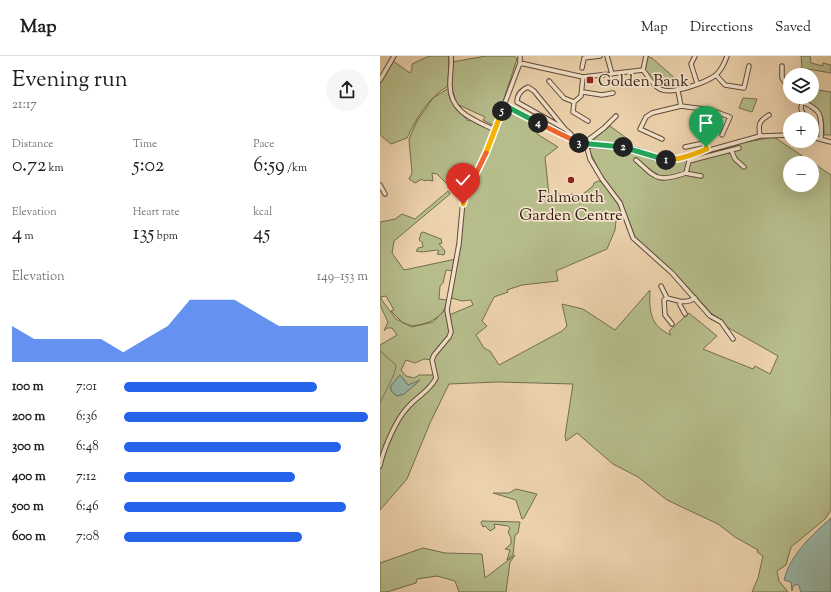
<!DOCTYPE html>
<meta charset="utf-8">
<style>
:root{--surface:#fff;--page:#f6f6f6;--text:#202124;--muted:#757577;--line:#e0e0e0;--accent:#2563eb}
body{margin:0;font-family:"Sorts Mill Goudy",serif;background:var(--page);color:var(--text);height:100vh;display:flex;flex-direction:column;font-size:15px;white-space:nowrap}
*{box-sizing:border-box;margin:0}
p{font-size:13px;color:var(--muted)}
.icon{flex:none;width:22px;height:22px;fill:none;stroke:currentColor;stroke-width:2;stroke-linecap:round;stroke-linejoin:round}
.map{position:relative;flex:1;overflow:hidden}
.panel{display:flex;flex-direction:column;background:var(--surface);width:380px}
.panel>*{flex:none}
.fabs{position:absolute;left:403px;top:12px;display:grid;gap:8px}
.fabs a{display:grid;place-items:center;width:36px;height:36px;border-radius:50%;background:var(--surface);box-shadow:0 4px 16px #0002;font-size:20px}
.pin{position:absolute;display:grid;place-items:center;width:34px;height:34px;color:#fff;margin:-41px -17px;border-radius:50% 50% 50% 0;rotate:-45deg;box-shadow:0 0 4px #0007}
.pin .icon{rotate:45deg}
.km{position:absolute;width:20px;height:20px;margin:-10px;border-radius:50%;background:#222;color:#fff;font-size:11px;line-height:20px;text-align:center}
.round{display:grid;place-items:center;flex:none;width:42px;height:42px;border-radius:21px;background:var(--page)}
.headline{display:flex;align-items:center;justify-content:space-between;height:68px;padding:0 12px}
h1{font-size:22px;font-weight:600;line-height:30px}
.stats{display:grid;grid-template-columns:repeat(3,1fr);gap:6px;height:68px;padding:4px 12px}
.stats div{display:grid;align-content:center}
.stats b{font-size:20px;font-weight:600}
.stats small{font-size:11px;font-weight:400}
.stats p{font-size:11px}
.chart{height:112px;padding:8px 12px}
.chart p{display:flex;justify-content:space-between}
.chart svg{width:100%;height:72px;margin-top:4px;fill:var(--accent);opacity:.7}
ul{padding:0 12px;list-style:none;font-size:13px}
li{display:grid;grid-template-columns:64px 48px 1fr;align-items:center;height:30px}
li i{height:10px;border-radius:5px;background:var(--accent)}
header{display:flex;align-items:center;gap:24px;box-sizing:border-box;height:56px;padding:0 20px;background:var(--surface);border-bottom:1px solid var(--line)}
header strong{font-size:19px}
nav{display:flex;gap:22px;margin-inline-start:auto;font-size:14px}
main{display:flex;flex:1;min-height:0}
.map>svg:first-child{display:block}
.green{fill:#b6bd8b;stroke:#746d50;fill-rule:evenodd}
.water{fill:#99b8a9;stroke:#6f7a6e}
.lines{fill:none;stroke-linecap:round;stroke-linejoin:round}
.stream{stroke:#6f7a6e;stroke-width:1}
.minor-casing{stroke:#604a3b;stroke-width:5.5}
.minor{stroke:#f3e2c9;stroke-width:3.5}
.split-1-casing{stroke:#fff;stroke-width:8}
.split-2-casing{stroke:#fff;stroke-width:8}
.split-3-casing{stroke:#fff;stroke-width:8}
.split-4-casing{stroke:#fff;stroke-width:8}
.split-5-casing{stroke:#fff;stroke-width:8}
.split-6-casing{stroke:#fff;stroke-width:8}
.split-7-casing{stroke:#fff;stroke-width:8}
.split-8-casing{stroke:#fff;stroke-width:8}
.split-1{stroke:#f5b400;stroke-width:5}
.split-2{stroke:#22a559;stroke-width:5}
.split-3{stroke:#22a559;stroke-width:5}
.split-4{stroke:#f0652b;stroke-width:5}
.split-5{stroke:#22a559;stroke-width:5}
.split-6{stroke:#f5b400;stroke-width:5}
.split-7{stroke:#f0652b;stroke-width:5}
.split-8{stroke:#f5b400;stroke-width:5}
.poi-dot{fill:#8f2418;stroke:#f3e2c9;stroke-width:1.5}
.labels{text-anchor:middle;stroke-width:3.5;stroke-linejoin:round;paint-order:stroke}
.poi-label{font-size:16px;fill:#311d15;stroke:#f3e2c9;text-anchor:start}
</style>
<header>
<strong>Map</strong>
<nav><a>Map</a><a>Directions</a><a>Saved</a></nav>
</header>
<main>
<section class="panel">
<div class="headline"><div><h1>Evening run</h1><p>21:17</p></div><a class="round"><svg class="icon" aria-label="share" viewBox="0 0 24 24"><path d="M12 15V3M7 8l5-5 5 5M5 13v7h14v-7"/></svg></a></div>
<div class="stats">
<div><p>Distance</p><b>0.72<small> km</small></b></div>
<div><p>Time</p><b>5:02</b></div>
<div><p>Pace</p><b>6:59<small> /km</small></b></div>
</div>
<div class="stats">
<div><p>Elevation</p><b>4<small> m</small></b></div>
<div><p>Heart rate</p><b>135<small> bpm</small></b></div>
<div><p>kcal</p><b>45</b></div>
</div>
<div class="chart"><p><span>Elevation</span>149–153 m</p>
<svg viewBox="0 0 160 44" preserveAspectRatio="none"><path d="M0 44V22L10 30L20 30L30 30L40 30L50 38L60 30L70 22L80 6L90 6L100 6L110 14L120 22L130 22L140 22L150 22L160 22V44z"/></svg>
</div>
<ul>
<li><b>100 m</b>7:01<i style="width:79%"></i></li>
<li><b>200 m</b>6:36<i style="width:100%"></i></li>
<li><b>300 m</b>6:48<i style="width:89%"></i></li>
<li><b>400 m</b>7:12<i style="width:70%"></i></li>
<li><b>500 m</b>6:46<i style="width:91%"></i></li>
<li><b>600 m</b>7:08<i style="width:73%"></i></li>
</ul>
</section>
<div class="map">
<svg width="451" height="536" viewBox="0 0 451 536">
<rect width="100%" height="100%" fill="#ecd2ac"/>
<filter id="stains"><feTurbulence type="fractalNoise" baseFrequency=".005" numOctaves="4"/><feColorMatrix values="0 0 0 0 .2 0 0 0 0 .09 0 0 0 0 .02 0 0 0 .5 -.17"/></filter>
<radialGradient id="worn" r=".72"><stop offset=".6" stop-color="#630" stop-opacity="0"/><stop offset="1" stop-color="#630" stop-opacity=".3"/></radialGradient>
<path class="green" d="M49 0H69L68 30C48 42 37 61 27 82L11 88 0 79V26L13 5 30 17 32 13V8Z
M106 0H134L137 3 115 70 103 64 105 61 79 49 78 52 71 30 72 6Z
M266 0 272 2 306 32 298 35 279 33 265 16Z
M421 0H430L431 7 443 10V7L451 9V17L422 12Z
M69 32 74 49 88 65 91 63 114 74 84 142 95 124 125 52 159 71 157 78 178 91 165 101 169 139H175L177 137 185 140 193 138 198 142 213 130 214 127 218 125 224 126 240 147 245 161 236 165 235 174 227 193 176 215 178 225 142 229 127 234 128 236 114 241 102 265 107 270 96 279 104 292 110 295 119 309 182 275 187 270 182 248 203 253 235 274 270 234C269 255 270 270 291 279L289 275 309 257 337 280 323 293 373 313 375 310 390 318 398 300 347 271 342 264 332 258 296 218 255 181 241 147 223 122 209 94 211 92 250 95 273 104 292 107 345 90 394 81 451 119V454L445 463 411 491 406 509 397 515 399 525 408 536H372L378 522 383 500 377 496 378 494 355 481 338 468 287 444 258 421 233 408 197 377 186 385 185 380 193 328 117 326 69 328 50 367 27 423 0 454V289L17 279 12 272H7L4 275 8 266 0 249V166L15 163 22 158 35 163 68 135 70 138 14 185 12 197 24 214 76 203 73 215 66 214 63 227 60 230 59 243 67 244C65 262 48 268 32 270L23 267 11 255 14 254 6 240 1 241V243L16 263 32 271 53 266 67 252V260L93 249 91 244 82 245 68 241 79 188 83 144 57 118 52 117 53 125 47 124 44 125 42 123 35 127 29 123 32 117 29 83 37 65 53 42ZM410 107H432V129H410ZM67 261 71 276 69 281 54 299 52 304 56 319H39L34 322 26 320 21 314 26 304 35 307 44 303 52 304C54 294 68 287 70 277 70 271 66 266 67 261ZM20 319 28 329 39 325 24 338 17 340 11 335V330Z
M432 33 451 36V79H444C444 53 440 53 419 41H432Z
M363 42 377 43 372 56 359 52Z
M230 70 249 84 247 89 213 86 215 82Z
M43 176 61 183 62 187 59 188 65 195 64 199 57 198 59 195 57 194 42 196 36 195 38 192 43 191 42 186 39 184 41 177Z
M136 433 157 438 144 462 142 463 136 444 113 437H129Z
M102 465 140 466 138 477 135 479 133 499 127 504 130 494 125 493 131 488V482L128 476 130 472 128 470 114 468 115 472 110 475 105 470 103 471 101 467Z
M43 492 65 497 102 498 105 522 135 499 130 506 126 536H79L75 525 57 520 37 523 36 527 7 536H0V507Z"/>
<path class="water" d="M20 319 28 329 40 324 24 338 17 340 11 335V330Z
M451 462V536H421L418 528 413 530 412 535 411 526 404 524C410 499 432 479 451 462Z"/>
<g class="lines">
<path class="stream" d="M0 295 16 309C16 318 4 338 0 347"/>
<defs>
<path id="minor" d="M71 0C72 9 70 19 70 28 69 56 94 64 115 74
M227 0 232 18
M315 0 311 8 317 27
M140 7 203 21 263 14
M402 10V22L410 34
M202 12 204 2 220 0
M263 14C269 21 271 28 280 33 292 39 325 27 336 19 341 14 345 6 347 0
M263 14 266 0
M336 19 345 29 364 32 369 10
M0 24 14 0
M169 25 184 42 194 46 201 40 203 21
M203 36 222 39 233 37
M414 41C441 56 442 52 441 83
M422 45 421 53 426 63
M194 46 193 56 208 65
M124 49 194 85C212 90 231 88 249 92 265 94 277 105 294 104L380 80 410 79
M301 50 331 54 350 61 342 79
M185 73 154 35 148 31C141 34 137 38 137 46L185 73 191 78 190 84
M380 80C378 68 379 65 389 59
M432 81 451 86
M282 83 260 73 266 61 272 57 301 50 298 35
M203 88 224 72 236 60
M206 88 210 103 222 123 240 147 253 182 292 217 330 260 341 266 353 283
M305 91 324 87 327 93
M351 94 355 103 364 111
M256 104C276 122 277 127 306 117L309 105 359 92
M305 117 321 120
M0 129 5 138
M281 230 287 242
M300 246V249L305 258
M292 268 285 259 284 244 287 242C297 244 305 249 315 242
M0 410C3 394 16 363 28 351 37 340 49 336 56 322L52 304 54 299 69 281 71 276 67 254 79 188 83 144 106 97 140 7V0"/>
</defs>
<use href="#minor" class="minor-casing"/>
<use href="#minor" class="minor"/>
</g>
<g class="lines">
<defs>
<path id="split-1" d="M286 104C300 104 314 98 327 93L326 91"/>
<path id="split-2" d="M243 91 286 104"/>
<path id="split-3" d="M199 87 243 91"/>
<path id="split-4" d="M158 67 199 87"/>
<path id="split-5" d="M122 55 124 49 158 67"/>
<path id="split-6" d="M106 97 122 55"/>
<path id="split-7" d="M86 138 106 97"/>
<path id="split-8" d="M83 148 86 138"/>
</defs>
<use href="#split-1" class="split-1-casing"/>
<use href="#split-2" class="split-2-casing"/>
<use href="#split-3" class="split-3-casing"/>
<use href="#split-4" class="split-4-casing"/>
<use href="#split-5" class="split-5-casing"/>
<use href="#split-6" class="split-6-casing"/>
<use href="#split-7" class="split-7-casing"/>
<use href="#split-8" class="split-8-casing"/>
<use href="#split-1" class="split-1"/>
<use href="#split-2" class="split-2"/>
<use href="#split-3" class="split-3"/>
<use href="#split-4" class="split-4"/>
<use href="#split-5" class="split-5"/>
<use href="#split-6" class="split-6"/>
<use href="#split-7" class="split-7"/>
<use href="#split-8" class="split-8"/>
</g>
<g class="poi-dot">
<rect x="206" y="20" width="8" height="8" rx="2"/>
<circle cx="191" cy="124" r="4"/>
</g>
<g class="labels">
<g class="poi-label">
<text x="218" y="30">Golden Bank</text>
<text x="191" y="146" text-anchor="middle">Falmouth<tspan x="191" dy="18">Garden Centre</tspan></text>
</g>
</g>
<rect width="100%" height="100%" filter="url(#stains)"/>
<rect width="100%" height="100%" fill="url(#worn)"/>
</svg>
<div class="fabs">
<a><svg class="icon" aria-label="layers" viewBox="0 0 24 24"><path d="M12 4l9 5-9 5-9-5zM3 14l9 5 9-5"/></svg></a>
<a>+</a>
<a>−</a>
</div>
<div class="pin" style="left:326px;top:91px;background:#1e9e55"><svg class="icon" aria-label="arrive" viewBox="0 0 24 24"><path d="M6 21V4h12l-3 4 3 4H6"/></svg></div>
<div class="pin" style="left:83px;top:148px;background:#d93025"><svg class="icon" aria-label="check" viewBox="0 0 24 24"><path d="M5 12l5 5 9-10"/></svg></div>
<b class="km" style="left:286px;top:104px">1</b>
<b class="km" style="left:243px;top:91px">2</b>
<b class="km" style="left:199px;top:87px">3</b>
<b class="km" style="left:158px;top:67px">4</b>
<b class="km" style="left:122px;top:55px">5</b>
</div>
</main>
